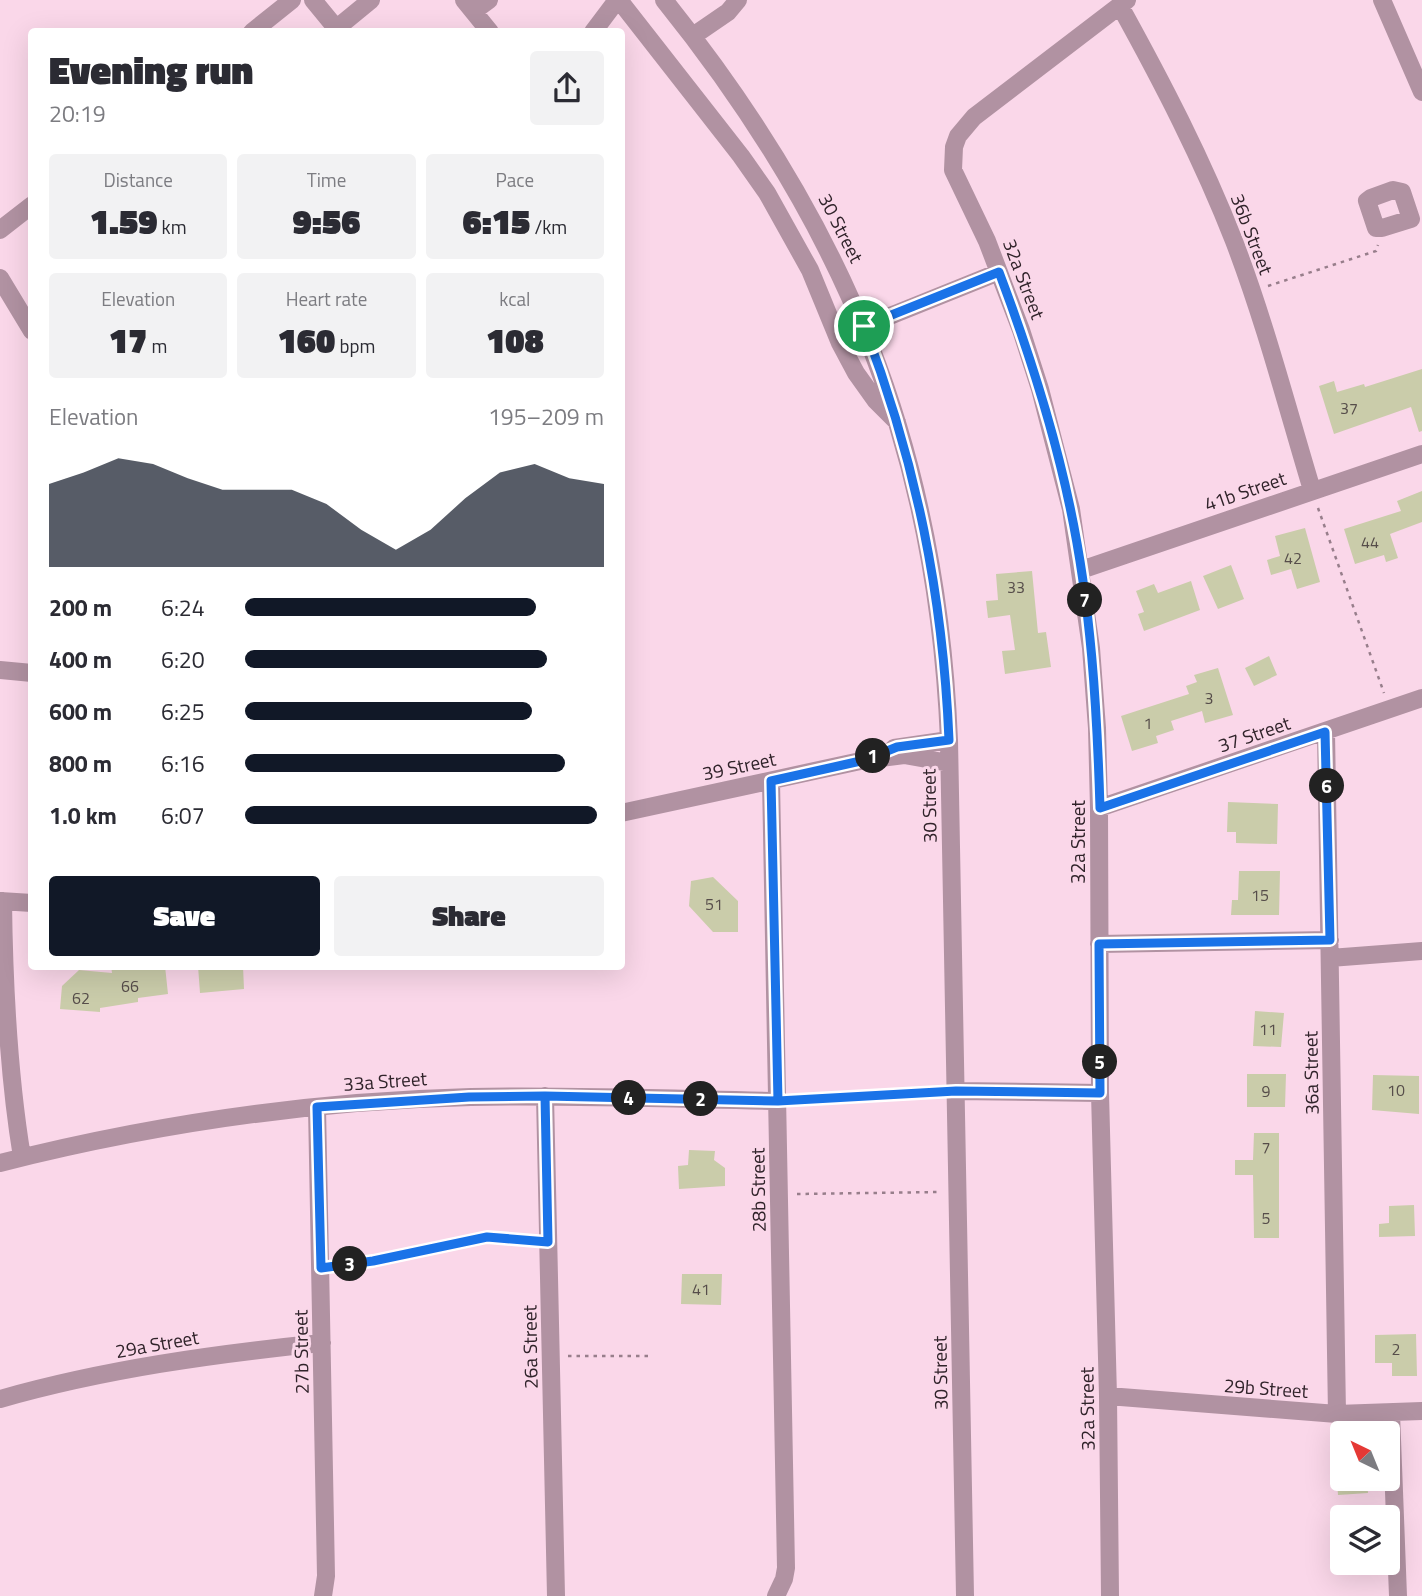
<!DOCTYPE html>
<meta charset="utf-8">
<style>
:root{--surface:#fff;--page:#f2f2f3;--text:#2b2b33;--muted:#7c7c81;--accent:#111827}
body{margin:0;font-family:"Titillium Web",sans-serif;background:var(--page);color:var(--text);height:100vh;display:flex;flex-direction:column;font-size:26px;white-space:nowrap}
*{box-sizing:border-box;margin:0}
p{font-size:23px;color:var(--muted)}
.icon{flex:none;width:38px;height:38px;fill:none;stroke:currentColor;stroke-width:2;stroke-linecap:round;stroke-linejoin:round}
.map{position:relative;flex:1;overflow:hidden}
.sheet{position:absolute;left:28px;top:28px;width:597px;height:942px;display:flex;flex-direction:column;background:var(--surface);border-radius:7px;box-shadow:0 7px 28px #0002}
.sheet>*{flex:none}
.needle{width:46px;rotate:317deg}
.controls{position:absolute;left:1330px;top:1421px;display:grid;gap:14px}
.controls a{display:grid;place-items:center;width:70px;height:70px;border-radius:7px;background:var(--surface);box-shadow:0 7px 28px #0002;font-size:35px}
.pin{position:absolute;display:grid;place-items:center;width:60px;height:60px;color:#fff;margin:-30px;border:4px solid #fff;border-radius:50%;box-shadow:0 2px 7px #0007}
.km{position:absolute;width:35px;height:35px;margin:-18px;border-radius:50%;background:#222;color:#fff;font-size:19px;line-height:35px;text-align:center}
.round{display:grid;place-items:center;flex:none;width:74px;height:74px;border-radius:7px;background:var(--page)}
.summary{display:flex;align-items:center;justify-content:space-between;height:119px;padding:0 21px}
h1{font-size:38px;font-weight:800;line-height:52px}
.figures{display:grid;grid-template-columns:repeat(3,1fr);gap:10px;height:119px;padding:7px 21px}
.figures div{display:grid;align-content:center;border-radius:7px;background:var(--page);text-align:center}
.figures b{font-size:35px;font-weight:800}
.figures small{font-size:19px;font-weight:400}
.figures p{font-size:19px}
.chart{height:196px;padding:14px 21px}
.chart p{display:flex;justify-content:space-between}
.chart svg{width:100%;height:126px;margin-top:7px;fill:var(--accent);opacity:.7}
.primary-button{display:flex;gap:14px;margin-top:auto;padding:14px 21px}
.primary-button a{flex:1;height:80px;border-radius:7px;background:var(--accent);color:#fff;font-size:28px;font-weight:800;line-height:80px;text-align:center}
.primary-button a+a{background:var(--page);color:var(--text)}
ul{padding:0 21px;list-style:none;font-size:23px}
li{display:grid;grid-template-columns:112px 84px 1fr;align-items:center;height:52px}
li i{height:18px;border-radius:9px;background:var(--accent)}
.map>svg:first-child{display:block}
.building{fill:#caccaa}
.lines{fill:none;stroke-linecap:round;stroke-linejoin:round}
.path{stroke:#977e8b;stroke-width:2.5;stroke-dasharray:3.5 5;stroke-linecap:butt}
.minor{stroke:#b192a2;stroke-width:18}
.route-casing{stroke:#fff;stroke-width:14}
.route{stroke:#1a73e8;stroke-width:9}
.labels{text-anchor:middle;stroke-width:6;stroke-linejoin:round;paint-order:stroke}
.number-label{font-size:16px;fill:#564d4a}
.street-label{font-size:19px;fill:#30232a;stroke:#fad7e9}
</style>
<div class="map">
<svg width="1422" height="1596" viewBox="0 0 1422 1596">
<rect width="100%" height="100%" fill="#fad7e9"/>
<path class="building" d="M1422 369V431L1419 432 1411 407 1334 434 1319 386 1334 381 1337 392 1364 384 1365 387Z
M1422 491V522L1390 534 1398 558 1386 562 1384 555 1355 564 1344 529 1401 511 1397 501Z
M1305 528 1320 582 1297 589 1291 569 1271 575 1267 560 1280 556 1275 536Z
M1231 565 1244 599 1218 609 1203 576Z
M1032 571 1038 633 1046 632 1051 667 1005 674 1002 651 1015 650 1010 615 988 618 986 601 998 600 996 574Z
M1191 581 1200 610 1144 631 1138 614 1144 612 1136 591 1154 584 1158 593Z
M1269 656 1277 675 1254 686 1245 668Z
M1218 668 1233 715 1205 723 1202 711 1171 721 1174 730 1156 736 1158 743 1132 751 1121 716 1189 694 1186 686 1197 682 1194 675Z
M1228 802 1278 804 1277 844 1236 843V832H1227Z
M1239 871H1280L1279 915H1231L1232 900H1238Z
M713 877 738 901V932H713L689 906 691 881Z
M111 966H165L168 994 138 998V1002L100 1008V1012L60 1009 62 986 79 970 112 973Z
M198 966H243L244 989 200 993Z
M1255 1011 1284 1013 1281 1047 1253 1046Z
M1247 1074H1286L1285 1107H1247Z
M1373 1075 1419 1076V1114L1372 1110Z
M1254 1133H1279V1238H1254L1253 1175H1235V1160H1253Z
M689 1150 715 1151 714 1160 725 1168V1186L679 1189 678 1166 688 1165Z
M1414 1205 1415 1236 1379 1237V1224L1389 1223V1206Z
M682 1274H722L721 1305 681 1304Z
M1416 1334 1417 1376H1392V1363H1375V1335Z
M1337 1479H1367L1368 1493 1338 1495Z"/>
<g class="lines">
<path class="path" d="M1268 286 1376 251 1378 245
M1318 508 1384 693
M795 1100 939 1092
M797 1194 940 1192
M338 1266 487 1237 531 1240
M568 1356H651"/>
<path class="minor" d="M313 0 336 28
M464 0 490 32
M619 0 741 156 767 193 810 270 840 343 856 373 876 401 897 422
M664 0C846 226 937 449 949 740L965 1596
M1382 0 1422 92
M1120 6C1162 82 1202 159 1234 241 1265 322 1287 407 1312 490
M474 11 489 0
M252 32 292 0
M332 32 371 0
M593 32 617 0
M693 36 728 12 738 0
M1393 190 1402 192 1411 219 1382 228H1376L1367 201 1371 198Z
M0 230 32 205
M0 278 32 331
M865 326 999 272
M1081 570 1422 454
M0 670 32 673
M1326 732 1337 1414
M894 748 949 740
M771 781 786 1568 784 1579 776 1596
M1099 808 1422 698
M621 813 865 760 904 755 949 763
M0 901 32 903
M3 901C4 987 8 1072 22 1157
M1099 944 1330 940
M1330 958 1422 951
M956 1091 1100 1093
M545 1096 556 1596
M317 1107 326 1576 323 1596
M0 1163C154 1124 312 1101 471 1097 573 1095 675 1099 778 1101
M1108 1396 1337 1414 1422 1411
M0 1399C105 1369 214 1354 322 1343
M1391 1413 1398 1596
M1110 1596 1108 1396 1100 1093 1099 808 1097 728 1091 648 1071 509 1040 389 1021 330 987 241 953 170 954 147 958 136 974 117 1127 0"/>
</g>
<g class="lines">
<defs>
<path id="route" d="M864 326C916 462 943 595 949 740L897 747 865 760 771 781 778 1101 545 1096 548 1242 487 1237 373 1261 321 1268 317 1107 469 1097 545 1096 778 1101 956 1091 1100 1093 1099 944 1330 940 1325 732 1100 808C1097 708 1091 606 1070 507 1053 426 1028 349 999 272L864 326"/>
</defs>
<use href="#route" class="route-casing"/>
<use href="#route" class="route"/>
</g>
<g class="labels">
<g class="number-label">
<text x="1349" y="414">37</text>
<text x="1370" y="548">44</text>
<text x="1293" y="564">42</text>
<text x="1016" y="593">33</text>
<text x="1209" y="704">3</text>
<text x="1148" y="729">1</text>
<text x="1260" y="901">15</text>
<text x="714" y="910">51</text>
<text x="130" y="992">66</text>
<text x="81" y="1004">62</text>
<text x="1268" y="1035">11</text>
<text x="1396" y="1096">10</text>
<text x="1266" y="1097">9</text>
<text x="1266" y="1153">7</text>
<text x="1266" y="1224">5</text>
<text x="701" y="1295">41</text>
<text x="1396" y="1355">2</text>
</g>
<g class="street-label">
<text transform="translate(841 228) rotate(63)" y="7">30 Street</text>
<text transform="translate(1252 234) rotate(69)" y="7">36b Street</text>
<text transform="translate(1024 279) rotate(69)" y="7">32a Street</text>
<text transform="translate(1245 491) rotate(-19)" y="7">41b Street</text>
<text transform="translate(1254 734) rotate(-19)" y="7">37 Street</text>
<text transform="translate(739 766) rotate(-12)" y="7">39 Street</text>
<text transform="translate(929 806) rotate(-91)" y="7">30 Street</text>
<text transform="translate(1078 842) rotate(-90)" y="7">32a Street</text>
<text transform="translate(1311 1073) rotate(-91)" y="7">36a Street</text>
<text transform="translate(385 1081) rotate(-4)" y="7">33a Street</text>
<text transform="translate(758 1190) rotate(-91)" y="7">28b Street</text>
<text transform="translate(157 1344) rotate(-10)" y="7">29a Street</text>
<text transform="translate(530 1347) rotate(-91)" y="7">26a Street</text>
<text transform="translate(301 1352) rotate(-91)" y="7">27b Street</text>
<text transform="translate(940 1373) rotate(-91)" y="7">30 Street</text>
<text transform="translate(1266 1388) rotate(4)" y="7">29b Street</text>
<text transform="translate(1087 1409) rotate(-91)" y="7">32a Street</text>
</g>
</g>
</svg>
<div class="controls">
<a><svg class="needle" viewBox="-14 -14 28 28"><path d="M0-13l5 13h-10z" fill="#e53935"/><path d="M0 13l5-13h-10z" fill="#7c7c81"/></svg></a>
<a><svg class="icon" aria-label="layers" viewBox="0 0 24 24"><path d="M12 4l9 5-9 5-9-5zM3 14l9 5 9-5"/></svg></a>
</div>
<div class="pin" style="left:864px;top:326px;background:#1e9e55"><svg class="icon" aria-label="arrive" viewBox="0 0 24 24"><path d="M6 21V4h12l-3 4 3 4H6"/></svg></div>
<b class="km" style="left:873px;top:756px">1</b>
<b class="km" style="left:701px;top:1099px">2</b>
<b class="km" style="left:350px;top:1264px">3</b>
<b class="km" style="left:629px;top:1098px">4</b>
<b class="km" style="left:1100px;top:1062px">5</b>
<b class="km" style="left:1327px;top:786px">6</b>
<b class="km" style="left:1085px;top:600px">7</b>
<section class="sheet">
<div class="summary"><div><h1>Evening run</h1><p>20:19</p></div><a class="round"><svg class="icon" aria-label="share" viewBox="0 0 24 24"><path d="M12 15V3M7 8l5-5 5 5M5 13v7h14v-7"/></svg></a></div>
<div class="figures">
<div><p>Distance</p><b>1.59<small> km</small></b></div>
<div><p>Time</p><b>9:56</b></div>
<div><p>Pace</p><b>6:15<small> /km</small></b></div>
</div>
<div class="figures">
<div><p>Elevation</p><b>17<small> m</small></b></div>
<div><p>Heart rate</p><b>160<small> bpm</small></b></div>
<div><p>kcal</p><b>108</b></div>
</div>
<div class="chart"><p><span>Elevation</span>195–209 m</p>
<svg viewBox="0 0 160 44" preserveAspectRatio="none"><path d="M0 44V15L10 11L20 6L30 8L40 13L50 17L60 17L70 17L80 22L90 31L100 38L110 31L120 20L130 11L140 8L150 13L160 15V44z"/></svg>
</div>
<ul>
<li><b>200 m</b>6:24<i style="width:81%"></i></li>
<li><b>400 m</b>6:20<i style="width:84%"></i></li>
<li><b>600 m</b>6:25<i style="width:80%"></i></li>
<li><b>800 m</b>6:16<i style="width:89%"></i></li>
<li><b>1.0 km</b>6:07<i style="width:98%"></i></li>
</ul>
<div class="primary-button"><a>Save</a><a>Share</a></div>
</section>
</div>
